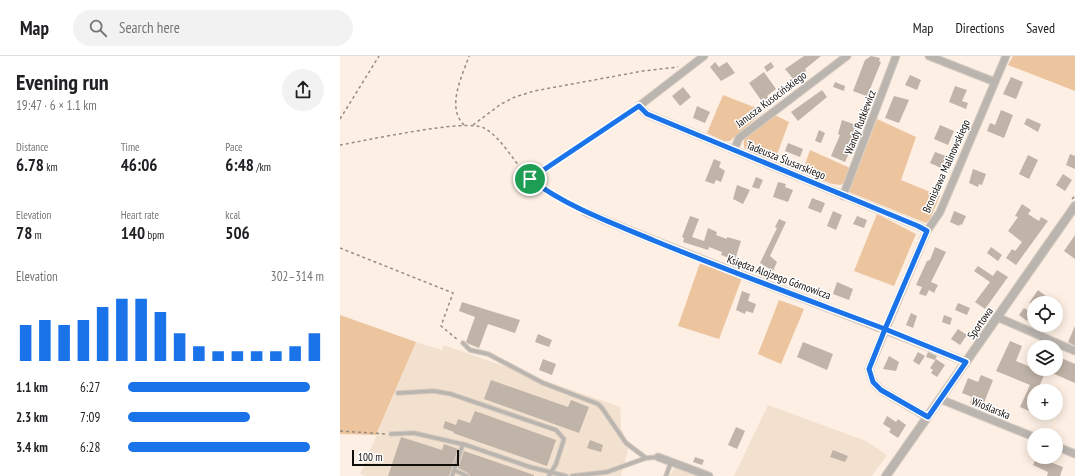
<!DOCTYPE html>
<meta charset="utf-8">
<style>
:root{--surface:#fff;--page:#f2f2f2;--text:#202124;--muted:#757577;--line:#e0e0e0;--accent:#1a73e8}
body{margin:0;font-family:"PT Sans Narrow",sans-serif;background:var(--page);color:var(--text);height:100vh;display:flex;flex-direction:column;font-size:15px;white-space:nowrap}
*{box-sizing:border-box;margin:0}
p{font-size:13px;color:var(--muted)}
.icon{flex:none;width:22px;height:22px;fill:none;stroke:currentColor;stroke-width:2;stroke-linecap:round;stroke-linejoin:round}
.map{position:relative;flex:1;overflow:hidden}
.panel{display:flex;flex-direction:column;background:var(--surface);width:340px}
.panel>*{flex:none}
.fabs{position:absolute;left:687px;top:240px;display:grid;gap:8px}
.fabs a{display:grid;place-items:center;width:36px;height:36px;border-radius:50%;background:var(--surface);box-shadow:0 2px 10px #0003;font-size:20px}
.scale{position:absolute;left:12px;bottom:10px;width:107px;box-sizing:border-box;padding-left:4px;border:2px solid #120e0a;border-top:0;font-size:11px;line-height:14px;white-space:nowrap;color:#120e0a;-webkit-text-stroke:3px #fff;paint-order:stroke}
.pin{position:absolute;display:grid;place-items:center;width:34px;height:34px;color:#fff;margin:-17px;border:2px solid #fff;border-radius:50%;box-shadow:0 1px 4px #0007}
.round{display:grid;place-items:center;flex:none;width:42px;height:42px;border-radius:21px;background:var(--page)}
.headline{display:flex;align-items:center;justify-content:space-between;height:68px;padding:0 16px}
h1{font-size:22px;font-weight:800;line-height:30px}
.figures{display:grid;grid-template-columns:repeat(3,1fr);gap:6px;height:68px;padding:4px 16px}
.figures div{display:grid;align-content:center}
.figures b{font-size:17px;font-weight:800}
.figures small{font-size:11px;font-weight:400}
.figures p{font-size:11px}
.chart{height:112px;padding:8px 16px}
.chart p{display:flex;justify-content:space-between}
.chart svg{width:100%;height:72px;margin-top:4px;stroke:var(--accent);stroke-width:6}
ul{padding:0 16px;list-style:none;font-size:13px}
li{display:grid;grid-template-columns:64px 48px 1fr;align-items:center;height:30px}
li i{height:10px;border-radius:5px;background:var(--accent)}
header{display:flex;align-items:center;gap:24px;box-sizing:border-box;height:56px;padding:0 20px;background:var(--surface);border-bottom:1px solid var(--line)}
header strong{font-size:19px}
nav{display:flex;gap:22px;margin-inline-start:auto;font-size:14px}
.search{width:280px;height:36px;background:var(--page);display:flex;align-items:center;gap:10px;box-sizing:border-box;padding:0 14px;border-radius:22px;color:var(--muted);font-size:15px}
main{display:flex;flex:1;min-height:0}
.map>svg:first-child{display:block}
.built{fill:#f3e1cf}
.green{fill:#ecc49e}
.building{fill:#c0b3a7}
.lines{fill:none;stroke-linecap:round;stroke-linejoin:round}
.service-casing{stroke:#d7cbc0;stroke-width:5.5}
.minor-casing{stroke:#d7cbc0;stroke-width:9}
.tertiary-casing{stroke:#d7cbc0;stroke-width:10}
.path{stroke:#958b83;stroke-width:1.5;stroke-dasharray:3 3;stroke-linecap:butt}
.service{stroke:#bbb5af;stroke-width:3.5}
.minor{stroke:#bbb5af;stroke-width:7}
.tertiary{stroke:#bbb5af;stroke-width:8}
.route-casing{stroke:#fff;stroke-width:8}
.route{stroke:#1a73e8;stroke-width:5}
.labels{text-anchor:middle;stroke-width:3;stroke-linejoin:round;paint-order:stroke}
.street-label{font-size:11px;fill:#120e0a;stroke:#fff}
</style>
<header>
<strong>Map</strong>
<div class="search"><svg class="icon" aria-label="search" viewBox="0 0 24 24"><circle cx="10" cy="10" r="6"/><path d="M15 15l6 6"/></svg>Search here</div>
<nav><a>Map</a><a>Directions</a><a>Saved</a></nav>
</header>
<main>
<section class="panel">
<div class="headline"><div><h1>Evening run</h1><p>19:47 · 6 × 1.1 km</p></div><a class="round"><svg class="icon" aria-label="share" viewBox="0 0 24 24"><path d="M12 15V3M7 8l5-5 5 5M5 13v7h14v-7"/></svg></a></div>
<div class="figures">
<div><p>Distance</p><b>6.78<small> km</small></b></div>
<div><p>Time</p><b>46:06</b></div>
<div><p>Pace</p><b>6:48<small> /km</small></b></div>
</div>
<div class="figures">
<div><p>Elevation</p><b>78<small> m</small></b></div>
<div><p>Heart rate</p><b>140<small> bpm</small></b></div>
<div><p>kcal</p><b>506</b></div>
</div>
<div class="chart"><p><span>Elevation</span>302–314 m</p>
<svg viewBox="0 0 160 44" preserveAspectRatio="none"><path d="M5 44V22M15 44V19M25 44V22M35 44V19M45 44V11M55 44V6M65 44V6M75 44V14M85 44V27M95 44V35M105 44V38M115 44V38M125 44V38M135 44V38M145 44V35M155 44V27"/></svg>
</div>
<ul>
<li><b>1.1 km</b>6:27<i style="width:93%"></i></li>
<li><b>2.3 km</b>7:09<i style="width:62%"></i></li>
<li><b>3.4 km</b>6:28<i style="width:93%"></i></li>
</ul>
</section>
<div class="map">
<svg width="735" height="420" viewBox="0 0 735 420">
<rect width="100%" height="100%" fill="#fdefe3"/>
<path class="built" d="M76 286 102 294 104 289 280 351 281 372 289 390 281 420H25L20 418Z
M428 349 526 385 547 399 532 420H394Z
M335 411 356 420H329Z"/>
<path class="green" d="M673 0H735V35L668 9Z
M383 39 424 55 390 85H384L367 77Z
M435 59 449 66 435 104C422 101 398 100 405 82Z
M537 63 576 81 561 124 600 140 590 163 586 167 509 136Z
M470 94 510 112C508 116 507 123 504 127 497 134 470 118 463 114Z
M537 158 576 178 554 230 514 215Z
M360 207 402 222 379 283 338 270Z
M439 244 464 253 441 308 418 298Z
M0 259 76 286 36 379 0 378Z"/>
<path class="building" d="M464 0H481L465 13 466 15 454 24 445 13Z
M531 0 540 2 539 5 541 6 530 33H532L529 41 513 35 525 4Z
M375 6 379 11 387 6 395 17 381 25 370 11Z
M431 6 434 11 427 16 424 11Z
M424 16 436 33 427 40 429 43 423 47 409 27Z
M570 19 581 24 577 34 565 29Z
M671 21 683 26 676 43 663 38Z
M495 26 505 30 504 35 493 31Z
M615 30 627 34 622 45 628 47 626 53 609 46Z
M343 31 351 41 340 50 332 40Z
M482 34 487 41 458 65 451 56Z
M554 40 569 44 559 67 545 62Z
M357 50 370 56 365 67 353 62Z
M661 54 673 59 664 82 647 75 650 67 655 69Z
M687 62 701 68 698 76 684 68Z
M502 64 519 70 514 84 512 83 506 96 509 97 505 106 491 100 500 79 498 78Z
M600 69 614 75 608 89 594 83Z
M479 74 485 77 481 87 475 85Z
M448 87 463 93 460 101 445 95Z
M595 96 606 100 601 112 590 107Z
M730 98 735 100V113L726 109Z
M688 99 698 104 689 123 679 118Z
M374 103 381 106 379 111 385 115 381 126 376 124 374 128 365 125Z
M633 113 646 118 642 129 639 128 638 131 629 127Z
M723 118 732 124 725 135 716 129Z
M416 121 423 124 419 133 412 131Z
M438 126 446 128 445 131 453 134 448 146 433 141Z
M397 129 410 134 403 148 393 143Z
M472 142 485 147 481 157 468 152Z
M682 148 691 154 688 158 699 165 701 161 708 165 676 209 666 202 672 193 675 195 682 186 668 175 678 161 675 160Z
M493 155 502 159 496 174 487 170Z
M614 155 626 160 622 169 620 168 619 170 610 166Z
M350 160 359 163 352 181 364 185 368 172 377 176 376 179 387 183V181L401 185 395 204 381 199 382 196 369 191 368 194 343 186 344 182 342 181Z
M517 160 527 164 524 172 513 168Z
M439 163 446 166 430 200 437 206 433 215 420 207 437 172 435 171Z
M735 179V203L724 195Z
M595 191 606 196 591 226 598 229 594 237 589 234 586 240 579 238 582 231 576 229 587 205 590 204Z
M651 191 662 199 658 205 647 197Z
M638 210 653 220 657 214 668 221 645 253 635 246 650 226 634 215Z
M497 226 513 233 509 244 493 238Z
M698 234 707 241 703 247H689Z
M402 235 410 238 408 245 416 248 413 257 406 255 405 258 396 254Z
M122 246 180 264 175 277 148 268 139 292 129 288 126 286 135 261 119 255Z
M618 247 630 252 627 259 615 254Z
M684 252 693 257 687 265 679 259Z
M571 257 577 260 573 272 566 269Z
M604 259 612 262 610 269 602 266Z
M735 270V290L728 286Z
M618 273 627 279 620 289 611 283Z
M198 278 212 284 209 291 195 286Z
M670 285 682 290 676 305 705 317 698 333 694 331V357L680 351 690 329 656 315Z
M463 286 493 298 487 314 457 301Z
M578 296 585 300 579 309 573 305Z
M588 296 597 300 595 304 586 301Z
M549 300 559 306 556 315 543 313Z
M719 301 735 308V327L703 313H716Z
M203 303 216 308 212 319 199 314Z
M596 303 605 309 597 321 591 317 593 314 590 312Z
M641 319 653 324 642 352 630 347 632 341 622 337 628 322 638 326Z
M151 324 228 351 231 344 249 351 239 377 144 343Z
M135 355 216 384 207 410 113 377 114 376 103 372 105 365 116 369 118 363 130 367Z
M547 360 556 366 558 363 566 369 558 382 549 376 551 373 543 368Z
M396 371 405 375 397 393 388 389Z
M61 381 102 394 104 388 118 393 109 420H48Z
M250 384 263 389 261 396 247 392Z
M493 394 508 400 505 406 490 401Z
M124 395 194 419V420H130L128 417 118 412Z
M355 401 364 404 362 409 353 406Z
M697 401 723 411 720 420H707L708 416 693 409Z"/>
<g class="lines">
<defs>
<path id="service" d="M123 287 130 294 148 298 203 327 258 348 262 352 286 387 306 402
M58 337 94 335 111 338 216 374 224 383 216 408 209 420
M51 378 74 377 126 389 190 411 226 420
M114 414 127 420
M112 420 123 388
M232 420 267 416 306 402 318 401
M326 420 331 406"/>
<path id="minor" d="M364 0 299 50 307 58 578 170 587 175
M589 0 655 26
M394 94 399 82 507 0
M503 140 556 0
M245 156C371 209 499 255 626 306
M657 261 735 295
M600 343 694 381
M587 361 541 334 533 326 529 313 587 175 600 156 666 0
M716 390 735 398
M318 401 369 420"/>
<path id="tertiary" d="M546 420 735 150"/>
</defs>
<use href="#service" class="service-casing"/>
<use href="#minor" class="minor-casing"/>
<use href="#tertiary" class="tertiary-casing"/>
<path class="path" d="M0 63 39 0
M124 69C106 51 122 21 129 0
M133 69 161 48 175 41 194 35 303 15 338 11
M0 89C24 85 127 62 144 72 162 82 174 106 188 121 203 136 222 144 240 153
M190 123 293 54
M732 143 735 140
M0 192 113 237 101 270 118 284
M0 375 46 378"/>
<use href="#service" class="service"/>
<use href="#minor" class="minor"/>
<use href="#tertiary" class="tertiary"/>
</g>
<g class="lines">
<defs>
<path id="route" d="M190 123C227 151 272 167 315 185 391 216 468 244 545 273L529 313 533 326 541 334 588 361 626 306 545 273 587 175 578 170 307 58 299 50 190 123"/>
</defs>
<use href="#route" class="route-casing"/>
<use href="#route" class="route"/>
</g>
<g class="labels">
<g class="street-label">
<text transform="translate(431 43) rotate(-37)" y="4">Janusza Kusocińskiego</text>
<text transform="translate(520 66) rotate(-69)" y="4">Wandy Rutkiewicz</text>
<text transform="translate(446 104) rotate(22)" y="4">Tadeusza Ślusarskiego</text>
<text transform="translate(606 110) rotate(-66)" y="4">Bronisława Malinowskiego</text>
<text transform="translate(439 221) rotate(20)" y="4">Księdza Alojzego Górnowicza</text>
<text transform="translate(640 267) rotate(-55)" y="4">Sportowa</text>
<text transform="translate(651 352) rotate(22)" y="4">Wioślarska</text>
</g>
</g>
</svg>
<div class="fabs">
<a><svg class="icon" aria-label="locate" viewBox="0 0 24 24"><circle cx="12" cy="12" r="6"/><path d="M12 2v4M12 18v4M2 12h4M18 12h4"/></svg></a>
<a><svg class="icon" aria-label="layers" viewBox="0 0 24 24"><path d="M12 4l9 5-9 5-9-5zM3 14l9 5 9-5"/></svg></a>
<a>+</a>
<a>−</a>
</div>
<div class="scale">100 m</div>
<div class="pin" style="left:190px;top:123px;background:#1e9e55"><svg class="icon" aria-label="arrive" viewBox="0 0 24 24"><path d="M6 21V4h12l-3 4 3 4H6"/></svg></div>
</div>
</main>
